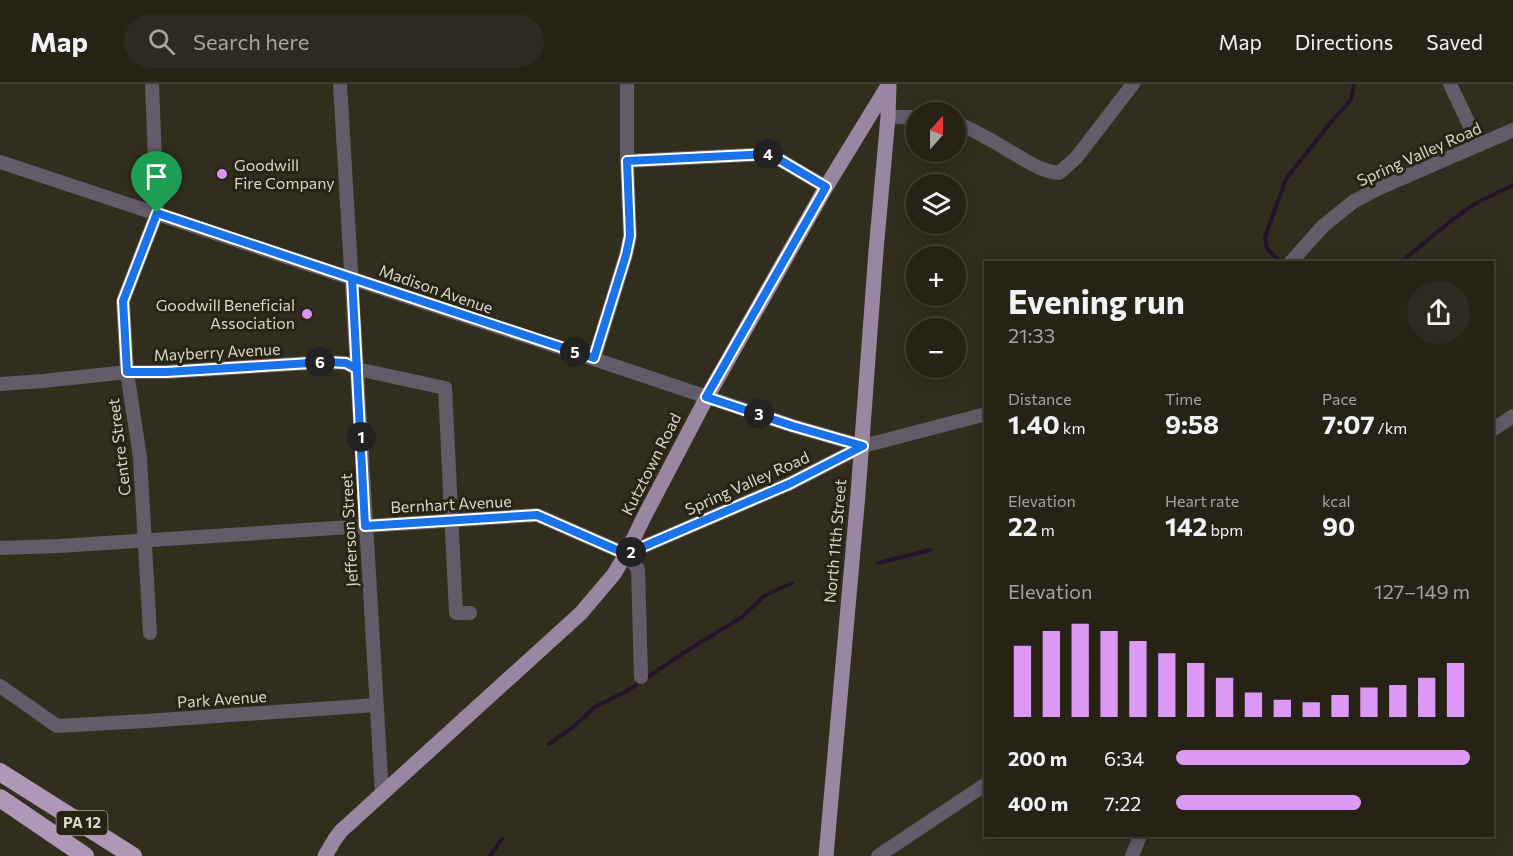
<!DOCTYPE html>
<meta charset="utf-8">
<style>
:root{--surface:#262216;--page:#2e2a1f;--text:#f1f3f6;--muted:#a4a4a1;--line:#423f35;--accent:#db99f5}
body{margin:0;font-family:Commissioner,sans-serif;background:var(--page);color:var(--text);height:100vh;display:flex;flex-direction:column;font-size:22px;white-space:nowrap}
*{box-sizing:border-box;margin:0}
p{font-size:20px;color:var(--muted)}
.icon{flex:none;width:33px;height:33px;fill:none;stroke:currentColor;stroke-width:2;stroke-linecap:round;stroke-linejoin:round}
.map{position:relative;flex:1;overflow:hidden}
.panel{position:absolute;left:984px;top:177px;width:510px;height:576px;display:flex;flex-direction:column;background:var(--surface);border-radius:0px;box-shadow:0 3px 15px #0003,0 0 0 2px var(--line)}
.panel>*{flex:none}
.needle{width:39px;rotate:21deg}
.tools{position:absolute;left:906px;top:18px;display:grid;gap:12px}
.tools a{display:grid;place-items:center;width:60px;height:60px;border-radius:50%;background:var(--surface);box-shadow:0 3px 15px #0003,0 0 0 2px var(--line);font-size:30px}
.pin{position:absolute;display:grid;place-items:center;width:51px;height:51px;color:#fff;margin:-62px -26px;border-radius:50% 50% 50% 0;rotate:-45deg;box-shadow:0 0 6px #0007}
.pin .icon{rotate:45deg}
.km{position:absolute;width:30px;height:30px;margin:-15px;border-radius:50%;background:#222;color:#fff;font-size:16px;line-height:30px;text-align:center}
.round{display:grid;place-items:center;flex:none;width:63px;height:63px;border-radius:32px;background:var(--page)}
.overview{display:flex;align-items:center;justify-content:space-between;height:102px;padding:0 24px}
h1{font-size:33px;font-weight:700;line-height:45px}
.metrics{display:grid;grid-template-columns:repeat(3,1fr);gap:9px;height:102px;padding:6px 24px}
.metrics div{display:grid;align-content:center}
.metrics b{font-size:26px;font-weight:700}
.metrics small{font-size:16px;font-weight:400}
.metrics p{font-size:16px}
.chart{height:168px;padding:12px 24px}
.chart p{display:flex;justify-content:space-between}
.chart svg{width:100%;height:108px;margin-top:6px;stroke:var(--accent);stroke-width:6}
ul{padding:0 24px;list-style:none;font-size:20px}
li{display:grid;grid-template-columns:96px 72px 1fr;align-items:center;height:45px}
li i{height:15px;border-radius:8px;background:var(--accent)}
header{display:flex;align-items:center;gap:36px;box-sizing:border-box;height:84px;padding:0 30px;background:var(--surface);border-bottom:2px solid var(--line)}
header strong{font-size:28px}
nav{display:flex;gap:33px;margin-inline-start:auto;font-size:21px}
.search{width:420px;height:54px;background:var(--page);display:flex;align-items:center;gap:15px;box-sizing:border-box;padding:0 21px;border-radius:33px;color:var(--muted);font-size:22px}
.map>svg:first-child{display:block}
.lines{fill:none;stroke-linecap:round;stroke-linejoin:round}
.stream{stroke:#25132c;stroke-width:4}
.minor{stroke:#645b68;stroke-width:14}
.major{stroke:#9986a1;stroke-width:15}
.highway{stroke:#ae97b7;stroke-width:18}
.route-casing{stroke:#fff;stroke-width:12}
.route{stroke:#1a73e8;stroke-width:8}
.poi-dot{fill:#db99f5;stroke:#282414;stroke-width:2}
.labels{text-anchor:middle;stroke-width:6;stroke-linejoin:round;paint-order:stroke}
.shield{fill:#282414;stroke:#a4a195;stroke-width:1.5}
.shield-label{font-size:15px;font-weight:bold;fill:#d9d7cc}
.street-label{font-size:16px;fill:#d9d7cc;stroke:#282414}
.poi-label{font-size:16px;fill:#d9d7cc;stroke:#282414;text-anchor:start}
</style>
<header>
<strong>Map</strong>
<div class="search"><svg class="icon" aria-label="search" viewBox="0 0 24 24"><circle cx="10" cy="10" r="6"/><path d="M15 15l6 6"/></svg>Search here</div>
<nav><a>Map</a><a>Directions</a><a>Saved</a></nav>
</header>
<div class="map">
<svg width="1513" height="772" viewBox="0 0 1513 772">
<rect width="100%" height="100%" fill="#322e1e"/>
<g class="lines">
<path class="stream" d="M1281 178 1267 165 1265 153 1286 95 1331 38 1351 16 1354 0
M1401 178 1452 136 1476 119 1513 101
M878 479 930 466
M549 660 573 643 595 623 627 607 682 570 742 533 764 512 792 499
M490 772 502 755"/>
<path class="minor" d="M340 0C355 237 366 474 382 710
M1450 0 1479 61
M888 33H916
M956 39C975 46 993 57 1011 68 1027 77 1040 87 1059 89L1076 74 1133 0
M627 77 770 70 826 103
M0 78 594 275 793 342 863 362
M1291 178 1323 142 1353 118 1377 105 1513 46
M594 275 626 171 630 152 627 77V0
M0 300 43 297 127 288H166L326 278 346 279 357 285 445 304 456 529H470
M1492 346 1513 332
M0 464 59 462 537 431 626 470 638 485 641 593
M626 470 789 400 863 362 986 330
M150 549 140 373 127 288 123 217 157 129 152 0
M0 602 57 642 146 637 376 621
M878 772 986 700
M1132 772 1140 752"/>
<path class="major" d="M325 772 335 755 341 747 581 529 614 490 626 470 644 433 707 313 826 103 889 0
M826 772 858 410 876 167 888 33 889 2"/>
<path class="highway" d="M0 688 133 772
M0 714 85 772"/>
</g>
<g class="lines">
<defs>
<path id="route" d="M157 129 352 194 365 442 537 431 626 470 789 400 863 362 793 342 706 313 826 103 770 70 627 77 630 152 626 171 594 274 352 194 357 285 346 279 326 278 166 288H127L123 217 157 129"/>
</defs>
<use href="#route" class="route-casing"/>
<use href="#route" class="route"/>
</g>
<g class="poi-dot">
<circle cx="222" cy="90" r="6"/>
<circle cx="307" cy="230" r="6"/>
</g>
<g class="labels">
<rect class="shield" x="56.5" y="727" width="51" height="24" rx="4.5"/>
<g class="shield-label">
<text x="82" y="744">PA 12</text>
</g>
<g class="street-label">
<text transform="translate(1419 70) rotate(-24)" y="6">Spring Valley Road</text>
<text transform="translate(436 205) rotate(19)" y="6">Madison Avenue</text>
<text transform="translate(217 268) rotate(-3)" y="6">Mayberry Avenue</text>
<text transform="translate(119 363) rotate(-97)" y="6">Centre Street</text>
<text transform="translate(651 380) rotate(-63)" y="6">Kutztown Road</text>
<text transform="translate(747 399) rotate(-24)" y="6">Spring Valley Road</text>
<text transform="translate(451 420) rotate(-3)" y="6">Bernhart Avenue</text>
<text transform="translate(349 446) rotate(-93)" y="6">Jefferson Street</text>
<text transform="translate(835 457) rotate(-85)" y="6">North 11th Street</text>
<text transform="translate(222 615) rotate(-4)" y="6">Park Avenue</text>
</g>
<g class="poi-label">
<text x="234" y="87">Goodwill<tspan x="234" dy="18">Fire Company</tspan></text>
<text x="295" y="227" text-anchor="end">Goodwill Beneficial<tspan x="295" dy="18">Association</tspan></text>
</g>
</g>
</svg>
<div class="tools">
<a><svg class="needle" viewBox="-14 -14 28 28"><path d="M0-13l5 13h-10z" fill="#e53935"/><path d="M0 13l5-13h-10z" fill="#a4a4a1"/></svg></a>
<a><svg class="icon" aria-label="layers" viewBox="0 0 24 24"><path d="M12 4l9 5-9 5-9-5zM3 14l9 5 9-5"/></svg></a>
<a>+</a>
<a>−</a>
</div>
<div class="pin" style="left:157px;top:129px;background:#1e9e55"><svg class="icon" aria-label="arrive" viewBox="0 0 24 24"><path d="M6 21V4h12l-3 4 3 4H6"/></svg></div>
<b class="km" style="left:361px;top:353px">1</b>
<b class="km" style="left:631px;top:468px">2</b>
<b class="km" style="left:759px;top:330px">3</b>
<b class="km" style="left:768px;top:70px">4</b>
<b class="km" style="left:575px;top:268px">5</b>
<b class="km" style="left:320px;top:278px">6</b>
<section class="panel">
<div class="overview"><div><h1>Evening run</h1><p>21:33</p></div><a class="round"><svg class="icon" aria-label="share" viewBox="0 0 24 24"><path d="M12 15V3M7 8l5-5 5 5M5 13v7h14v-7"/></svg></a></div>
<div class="metrics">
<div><p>Distance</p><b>1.40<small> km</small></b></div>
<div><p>Time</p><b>9:58</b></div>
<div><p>Pace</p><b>7:07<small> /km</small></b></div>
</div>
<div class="metrics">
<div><p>Elevation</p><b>22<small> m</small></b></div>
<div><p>Heart rate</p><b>142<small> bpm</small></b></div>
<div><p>kcal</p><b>90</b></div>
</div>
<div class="chart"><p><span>Elevation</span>127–149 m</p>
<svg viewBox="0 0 160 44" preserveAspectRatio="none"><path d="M5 44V15M15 44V9M25 44V6M35 44V9M45 44V13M55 44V18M65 44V22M75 44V28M85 44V34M95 44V37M105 44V38M115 44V35M125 44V32M135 44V31M145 44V28M155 44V22"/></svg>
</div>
<ul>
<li><b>200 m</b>6:34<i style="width:100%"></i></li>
<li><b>400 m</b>7:22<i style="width:63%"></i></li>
</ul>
</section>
</div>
